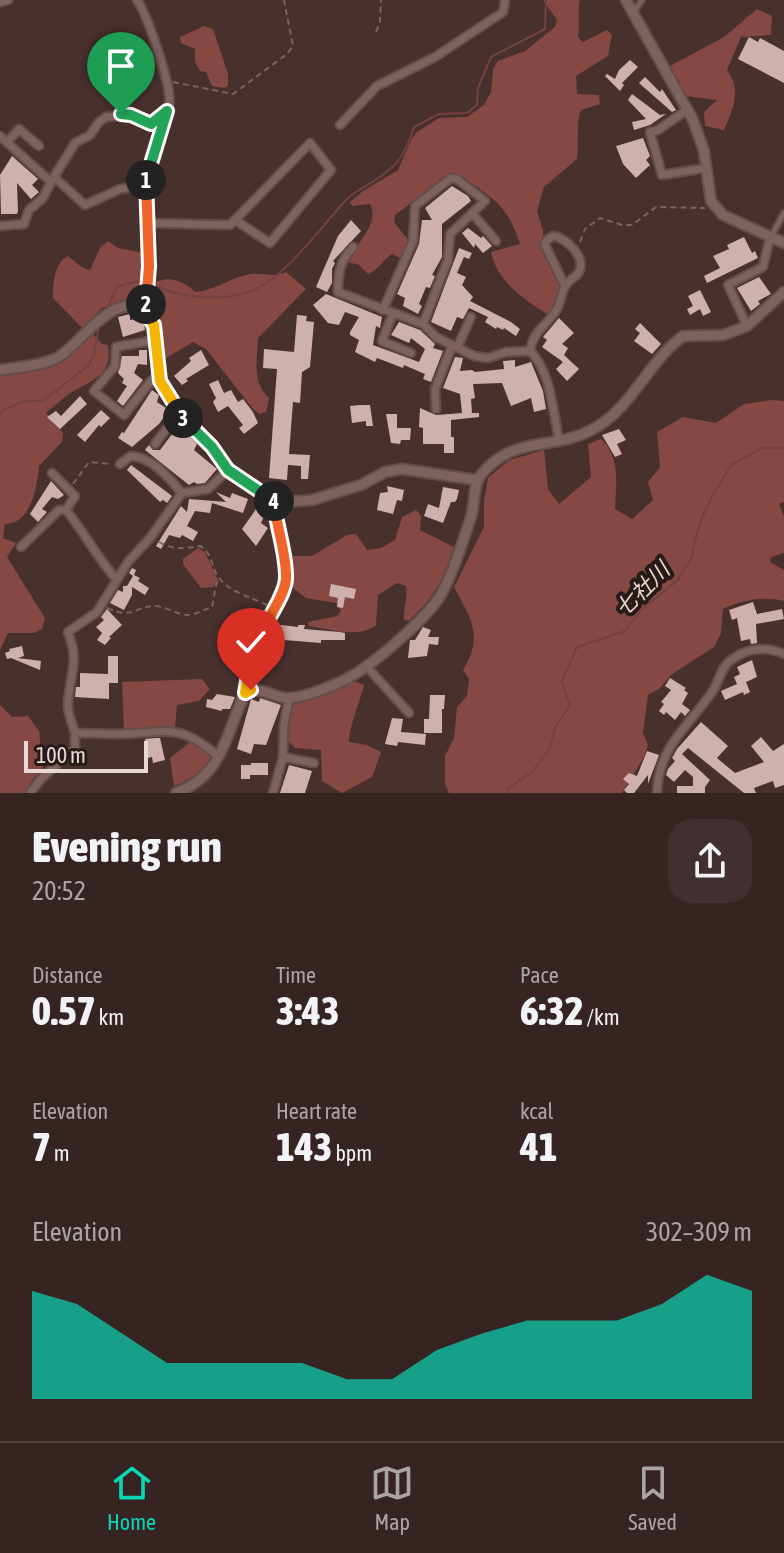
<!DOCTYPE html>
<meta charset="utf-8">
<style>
:root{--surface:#362422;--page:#41302f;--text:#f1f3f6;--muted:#aaa4a5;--line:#504140;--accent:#0bd5b5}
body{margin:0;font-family:"Asap Condensed","Noto Sans JP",sans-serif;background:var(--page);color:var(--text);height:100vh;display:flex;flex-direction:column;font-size:30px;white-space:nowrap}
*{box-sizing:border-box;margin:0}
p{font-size:26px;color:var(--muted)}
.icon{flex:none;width:44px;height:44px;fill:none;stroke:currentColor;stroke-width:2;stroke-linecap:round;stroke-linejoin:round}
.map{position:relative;height:793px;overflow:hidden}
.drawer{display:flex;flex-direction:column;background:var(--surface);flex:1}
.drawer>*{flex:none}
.scale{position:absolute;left:24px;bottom:20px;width:124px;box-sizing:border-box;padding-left:8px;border:4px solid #e8d8d6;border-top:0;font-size:22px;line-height:28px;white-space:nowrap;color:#e8d8d6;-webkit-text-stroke:6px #271b1a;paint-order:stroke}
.pin{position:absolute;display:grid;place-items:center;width:68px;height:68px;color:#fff;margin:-82px -34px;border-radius:50% 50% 50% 0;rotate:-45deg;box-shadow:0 0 8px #0007}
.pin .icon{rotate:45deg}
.km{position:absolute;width:40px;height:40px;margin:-20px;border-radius:50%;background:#222;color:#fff;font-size:22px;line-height:40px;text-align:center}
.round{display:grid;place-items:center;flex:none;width:84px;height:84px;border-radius:24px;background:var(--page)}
.summary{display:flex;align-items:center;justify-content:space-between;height:136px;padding:0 32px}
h1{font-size:44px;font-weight:800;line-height:60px}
.figures{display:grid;grid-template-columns:repeat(3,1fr);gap:12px;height:136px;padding:8px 32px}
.figures div{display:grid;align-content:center}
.figures b{font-size:40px;font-weight:800}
.figures small{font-size:22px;font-weight:400}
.figures p{font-size:22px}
.chart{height:224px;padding:16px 32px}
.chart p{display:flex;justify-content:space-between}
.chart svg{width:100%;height:144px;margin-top:8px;fill:var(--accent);opacity:.7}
.dock{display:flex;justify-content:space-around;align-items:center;height:112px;border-top:2px solid var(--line);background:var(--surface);font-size:22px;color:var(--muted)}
.dock a{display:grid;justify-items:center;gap:4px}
.dock .selected{color:var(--accent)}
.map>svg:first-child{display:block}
.green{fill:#854842}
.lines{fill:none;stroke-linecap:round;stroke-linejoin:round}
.stream{stroke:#724141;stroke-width:2}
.building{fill:#ceb0ac}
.service-casing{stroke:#624e4b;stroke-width:8}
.minor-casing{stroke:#624e4b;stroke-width:11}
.tertiary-casing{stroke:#624e4b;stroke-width:13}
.path{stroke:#7a6462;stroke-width:2;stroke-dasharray:6 4;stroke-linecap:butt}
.service{stroke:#7d625e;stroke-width:4}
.minor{stroke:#7d625e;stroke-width:7}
.tertiary{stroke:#7d625e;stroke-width:9}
.split-1-casing{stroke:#fff;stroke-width:16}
.split-2-casing{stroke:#fff;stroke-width:16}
.split-3-casing{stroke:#fff;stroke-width:16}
.split-4-casing{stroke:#fff;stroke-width:16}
.split-5-casing{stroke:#fff;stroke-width:16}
.split-6-casing{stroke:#fff;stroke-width:16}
.split-1{stroke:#22a559;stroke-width:10}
.split-2{stroke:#f0652b;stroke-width:10}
.split-3{stroke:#f5b400;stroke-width:10}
.split-4{stroke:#22a559;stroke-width:10}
.split-5{stroke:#f0652b;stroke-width:10}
.split-6{stroke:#f5b400;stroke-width:10}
.labels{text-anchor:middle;stroke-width:8;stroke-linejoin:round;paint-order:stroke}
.water-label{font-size:22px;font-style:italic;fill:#eed3d0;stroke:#271b1a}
</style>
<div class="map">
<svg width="784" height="793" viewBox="0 0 784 793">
<rect width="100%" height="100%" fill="#48302d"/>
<path class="green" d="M543 0H580C577 12 580 24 578 37L583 42 607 30 612 35 608 56 576 76 577 94 599 95 600 104 581 110C576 122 579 144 577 159L544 187 537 211 543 230 544 249 564 284 554 306 547 314C523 298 498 283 491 252L520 244C506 202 493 199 458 174H451L395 215 394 222 409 241 400 258 392 254C382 260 380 269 368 274L359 265 348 262 347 258C358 245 380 221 370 204L352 206 350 202 363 191 398 170 412 138 417 132 439 118 467 117 484 105 491 92 493 69 498 61 525 51 555 27 557 20Z
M757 9 772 16 771 35 741 37 727 70C742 90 733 109 724 130L705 126 704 112 717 100 685 96 670 66 724 37Z
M204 26 213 29 228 74V86L224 88 212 86 206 72 200 71 195 62V49L181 43 180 37Z
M108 241 118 248 144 253 143 298 102 308 83 329 53 298C53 284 54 264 67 256 75 260 81 269 90 270L100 248Z
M286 272 306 289 258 338C257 359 252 383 269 398L266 412 260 414 253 409 206 349 193 342 166 358 163 354 155 305V282C172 275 183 282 196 292 215 290 229 279 246 275 260 271 272 279 286 272Z
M92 333 102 344 108 345C113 375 94 379 72 392 63 398 54 406 46 413L63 433 62 442 39 466C37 487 31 524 5 524L3 538 16 543 7 557 45 618 42 629 34 633H8L0 650V662V374L62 361Z
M772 400 784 401V502L779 504 784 516V553L771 557 770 562 784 570V601C764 596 742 600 723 609L721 633 714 647 671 675 659 689 648 695 643 733 648 745 644 757 622 793H449L445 783V756L454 738 457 707 467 696 469 679 463 670C484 636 471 619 454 587L484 527V501L488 478 509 460 544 450 548 489 559 504 591 477 588 444 601 439C621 458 616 483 615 509L632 519 653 500 648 482 660 467 657 432 683 417 716 423 744 404Z
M416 510 421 516 420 530 454 547C442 582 437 594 409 621L404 620C403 608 408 598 406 586L397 583 378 595 376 625C358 639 329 629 309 626L308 622 337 616 341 611 336 603 306 598 288 584 289 556H312L347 535 356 534 367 550 381 548 395 540 402 517Z
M198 548 205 552 218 580 213 587 201 588 183 564V559Z
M202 679 210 689 199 701 177 705 175 727 124 729 122 682Z
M354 681 364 685C360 701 349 728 349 742L367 745 381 752 372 777 342 793 322 781 321 750 295 748 288 741 286 725 291 701 309 699Z
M0 705 12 717 28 716 39 731 43 768 32 780 27 793H0Z
M194 739 214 756 197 776 174 786 170 758Z"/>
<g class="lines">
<path class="stream" d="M153 285C183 298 223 303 254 290 286 276 322 226 346 200 352 194 359 190 366 186 395 168 404 160 414 127L439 114 467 113 477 105 478 88 491 57 545 29 546 0
M107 309C119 283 113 286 144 280L147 282
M0 414 1 411 22 402 44 400 88 366 94 354 99 326
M507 793V789L532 772 550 748 555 727 570 706 562 681 577 647 625 631 641 610 677 581 691 559 700 522 713 495 732 464 762 448H784"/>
</g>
<path class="building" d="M749 37 758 42 760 38 784 51V83L738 59Z
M630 60 638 67 622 83 624 85 620 91 605 76 607 74 615 79 619 70Z
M645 77 660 92 662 89 676 110 672 112 639 83Z
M632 94 660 115 666 114 650 125 634 130 632 122 646 119 628 100Z
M643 138 650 156 646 160 650 165 636 178 623 164 616 146Z
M12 156 38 179 32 185 39 192 31 199 17 183 18 211 17 214H1L0 175Z
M452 186 468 196 471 201 442 224V257L432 275 435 276 430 288 426 287 419 304 422 306 418 314 403 306 405 298 397 294 419 244 422 220H432L425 208Z
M351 220 361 231 333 261 335 263 332 269V283L327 292 316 287 338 236Z
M468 228 481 238 483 236 492 246 483 253 475 244 474 248 462 233Z
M744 237 752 253 755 251 758 258 707 283 704 276 720 268 713 256 729 249 727 245Z
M459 248 472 253 469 259 464 257 457 273 466 277 462 285 473 297 470 301 511 322 520 329 516 336 504 328 503 330 497 327 496 329 485 322 488 317 469 308 463 319 457 317 451 331 431 322Z
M759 277 771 294 758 301 760 304 751 311 737 288Z
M700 290 711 312 703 316 700 309 690 315 687 309 693 306 688 296Z
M326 294 382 317 380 328 376 326 373 345 419 362 425 349 411 338 409 343 391 335 399 322 420 330 435 344 433 348 443 351 431 382 423 379 425 374 404 365 403 368 377 358 375 362 355 352 359 340 350 335V332L359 317 345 312 339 325 328 323 313 305Z
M130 314V320L140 319 144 322 145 330 123 337 118 317Z
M297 315 307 316 306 321 314 322 310 367 302 372 300 403 293 402 289 454 310 455 308 479H301V466L288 465 287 480 269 478 277 369 263 368 264 349 294 352Z
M559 318 574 333 562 344 568 348 564 355 579 369 567 381 556 369 563 362 542 347 547 340 543 337Z
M640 323 661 344 652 354 634 341 640 333 635 329Z
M139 350H147V365L138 364 134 373 143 380 123 406 117 401 127 386 122 383 124 379 118 373 122 356H139Z
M201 350 209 365 186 379 188 381 182 385 174 376 191 361 189 358Z
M455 357 463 358 460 371 472 370 475 372 504 369 503 361 515 360V367L531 362 543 391 546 409 534 412 531 398 511 406 502 383 473 384 475 398 471 399 472 413H479V417L451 420V437H454V453H444V444H423V428L419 427 420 408 436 415 462 413 460 394 443 388Z
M218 380 224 393 231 390 238 402 243 399 253 412 258 423 244 434 239 428 243 425 228 406 218 412 213 402 216 398 209 384Z
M152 390 159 395 157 402 169 410 159 424 132 447 118 438 122 432 124 433Z
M80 396 87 404 60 429 47 417 56 411 61 416Z
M360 405H370L373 426H366V421L352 423 350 406Z
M101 410 110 418 101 427 99 425 85 442 77 435Z
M386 414H397V428H411L410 440H401L400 444 391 443Z
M179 425 197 444 194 450 217 469 205 483 197 484 194 482 189 485 145 450 149 445 153 450H160Z
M619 429 626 440 617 444 622 454 615 457 602 435Z
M131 465 172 496 167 503 163 500 160 502 127 470Z
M51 481 64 495 58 499 52 497 42 509 47 512 38 522 30 514Z
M387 486 404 490 402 501 397 500 393 514 377 510 380 493 388 492Z
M443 487 459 490 457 499 455 502H451L443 523 424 516 428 504 439 508Z
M216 492 230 498 232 493 248 499 243 513 212 503 210 513 195 511 187 526 198 532 193 541 182 535 180 538 169 535 161 549 156 546 181 506 187 512 189 499 226 502Z
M259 505 267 510 261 523 268 528 256 546 242 529Z
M132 568 136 570 134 575 140 578 138 581 149 588 145 595 132 587V595L124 610 110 603 118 590 123 592V586H127L133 576 129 573Z
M331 584 356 589 354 599 345 597 343 608 337 607 338 598 329 596Z
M753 602 757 614 782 609 784 619 756 624 757 643 751 644 750 639 741 641 737 618 732 620 729 610Z
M107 609 122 625 109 637 111 638 105 645 97 640 102 633 96 627 104 620 101 617Z
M273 624 298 627V625H305L304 629 340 632 345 633V640H321V643L271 639Z
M423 627 431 630 428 637H439L438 645 429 644 427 656 408 658 410 640H415Z
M22 646 24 656 18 658 41 661 40 670 11 658 7 659 5 653 10 651 9 649Z
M108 656H118V683H109V699L75 697 76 687H80V673L108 674Z
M752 660 757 677 746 682 750 692 744 695 743 692 725 700 721 691 737 684 734 677 740 674 737 667Z
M670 678 686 688 684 690 688 693 682 704 690 710 685 716 681 712 675 720 666 712 664 715 659 711 664 704 661 702 671 690 665 686Z
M217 694 235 697 230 709H222V711L206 707 207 699 212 700Z
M430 695H445L444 709H442V733H424V719H429Z
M260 698 281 705 266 745 254 744 251 754 237 749 251 699 259 702Z
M392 718 403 719 401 732 426 734 425 745 398 742 397 746 385 744Z
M701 722 728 746 717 758 735 773 764 762 751 746 761 737 773 751 784 744V785L775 788 773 781 754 788 756 793H744L688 748 682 754 710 780 705 787V793H677V786H693V777L685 770 674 782 666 775 668 769 675 761 672 758 677 749Z
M156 738H160L165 760 153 763 152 757 148 758 145 739Z
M647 751 659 755 648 784V775L634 793H627L624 790 629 784 623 779 629 773 637 776Z
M251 763H268V775H250V779H241V765H251Z
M289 765 312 771 305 793H280Z"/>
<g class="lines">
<defs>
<path id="service" d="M634 12 642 0
M772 235 784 213"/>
<path id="minor" d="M137 0C148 16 166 73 169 93 173 117 151 151 147 176 139 219 161 269 144 311
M0 2 8 0
M687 110 658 130 650 132 662 175 706 168
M340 125 377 86 435 57 503 12 505 0
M0 136 51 182 43 198 29 210 24 224 0 226
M8 141 19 129 39 146
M54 177 85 205 120 189 146 185
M51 182 75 143 90 135 99 122 106 117 131 115 151 124 167 111
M472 213 496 241
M148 223 230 225 310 143 331 170 270 243 235 220
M353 247C340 261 338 273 338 292L423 324 436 337 474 356 488 358 506 352 530 351C551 371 553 412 559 440
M383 310 413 241 415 206 451 178 457 179 485 201 450 234 448 260 423 324
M393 313 382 341 411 353
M747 326 728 285 763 267 770 238
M156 340 116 347 115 366 94 391 124 415 151 381 159 375
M457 348 471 317
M530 351C533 330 547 326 557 309 561 302 561 292 566 285 569 280 576 277 579 272 587 257 565 237 553 236L546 241 545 245 565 286
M436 409 435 389 452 346
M155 444 179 412
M120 464 131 456C152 457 169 478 182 493
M52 473 75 496 66 510C85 533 97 558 117 580
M21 547 59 510H66
M366 666 409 713
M245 693 251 657 286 580 284 553 275 525 273 499
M219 757C178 722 169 733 120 734 105 734 90 733 75 733 72 723 67 712 68 702 70 671 80 664 68 632L97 612 128 562 150 538 182 493 208 489 228 470
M283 757 314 763
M30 793 41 779 75 748V733
M273 793 283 757 284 725 289 698
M657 793C658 747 688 727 712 692 720 681 720 668 731 660 747 648 766 646 784 654"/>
<path id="tertiary" d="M626 0 693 120 704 151 711 201 723 215 784 243
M0 370C18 367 40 366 57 358 80 346 120 279 151 318L160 381 183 418 212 447 228 470 270 498 285 502 312 500 361 485 385 472 402 469 477 480
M176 793C224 775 226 733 245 693 260 685 272 697 286 698 303 699 341 683 355 674 378 660 431 615 443 591 455 568 463 541 471 517 475 505 473 485 480 476 514 433 554 452 595 428 633 406 648 362 683 336L723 335 747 326 784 292"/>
</defs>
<use href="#service" class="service-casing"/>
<use href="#minor" class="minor-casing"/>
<use href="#tertiary" class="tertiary-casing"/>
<path class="path" d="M376 32 380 22 381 0
M173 82 233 94 287 54 293 46 284 0
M580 242 585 229 600 218 622 225H632L656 207 705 208
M73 484 89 462 111 464
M159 542C173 550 184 549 200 546 213 553 211 569 220 579 230 592 253 598 267 605
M107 608C135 620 133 606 156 606 167 607 178 615 188 615 195 615 205 609 212 607L216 585 219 579"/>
<use href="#service" class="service"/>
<use href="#minor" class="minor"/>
<use href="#tertiary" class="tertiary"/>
</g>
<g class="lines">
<defs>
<path id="split-1" d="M121 114 131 115 151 124 167 111 146 180"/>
<path id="split-2" d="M146 180 149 266 146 304"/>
<path id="split-3" d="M146 304 144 311 154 325 160 381 183 418"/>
<path id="split-4" d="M183 418 212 447 228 470 274 501"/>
<path id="split-5" d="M268 621C274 608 285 593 286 579 287 554 276 527 274 501"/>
<path id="split-6" d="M251 690 245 693 251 657 268 621"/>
</defs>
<use href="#split-1" class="split-1-casing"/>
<use href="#split-2" class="split-2-casing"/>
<use href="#split-3" class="split-3-casing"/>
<use href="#split-4" class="split-4-casing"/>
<use href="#split-5" class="split-5-casing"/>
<use href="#split-6" class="split-6-casing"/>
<use href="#split-1" class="split-1"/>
<use href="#split-2" class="split-2"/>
<use href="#split-3" class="split-3"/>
<use href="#split-4" class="split-4"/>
<use href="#split-5" class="split-5"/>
<use href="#split-6" class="split-6"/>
</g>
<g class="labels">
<g class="water-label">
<text transform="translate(642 589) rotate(-45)" y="8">七社川</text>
</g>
</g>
</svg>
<div class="scale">100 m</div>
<div class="pin" style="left:121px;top:114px;background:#1e9e55"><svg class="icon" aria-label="arrive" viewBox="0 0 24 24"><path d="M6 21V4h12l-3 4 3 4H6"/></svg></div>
<div class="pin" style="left:251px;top:690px;background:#d93025"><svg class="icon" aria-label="check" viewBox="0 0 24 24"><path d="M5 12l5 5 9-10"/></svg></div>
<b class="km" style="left:146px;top:180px">1</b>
<b class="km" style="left:146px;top:304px">2</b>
<b class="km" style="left:183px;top:418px">3</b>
<b class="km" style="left:274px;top:501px">4</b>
</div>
<section class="drawer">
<div class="summary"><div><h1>Evening run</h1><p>20:52</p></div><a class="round"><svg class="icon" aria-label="share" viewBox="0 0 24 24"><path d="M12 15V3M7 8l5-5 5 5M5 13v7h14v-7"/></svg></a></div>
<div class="figures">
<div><p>Distance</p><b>0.57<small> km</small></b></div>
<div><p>Time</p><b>3:43</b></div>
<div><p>Pace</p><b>6:32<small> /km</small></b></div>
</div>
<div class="figures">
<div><p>Elevation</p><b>7<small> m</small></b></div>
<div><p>Heart rate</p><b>143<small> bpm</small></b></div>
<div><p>kcal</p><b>41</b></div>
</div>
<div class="chart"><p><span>Elevation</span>302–309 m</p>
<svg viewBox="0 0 160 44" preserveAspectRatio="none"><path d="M0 44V11L10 15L20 24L30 33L40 33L50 33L60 33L70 38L80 38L90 29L100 24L110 20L120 20L130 20L140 15L150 6L160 11V44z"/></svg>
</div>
</section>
<nav class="dock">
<a class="selected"><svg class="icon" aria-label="home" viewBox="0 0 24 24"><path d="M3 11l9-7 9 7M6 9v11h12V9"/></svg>Home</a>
<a><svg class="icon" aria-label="map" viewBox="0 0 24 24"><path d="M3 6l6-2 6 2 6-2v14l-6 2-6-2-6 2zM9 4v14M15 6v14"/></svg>Map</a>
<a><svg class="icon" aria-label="saved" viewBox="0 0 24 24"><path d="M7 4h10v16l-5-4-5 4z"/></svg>Saved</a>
</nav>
